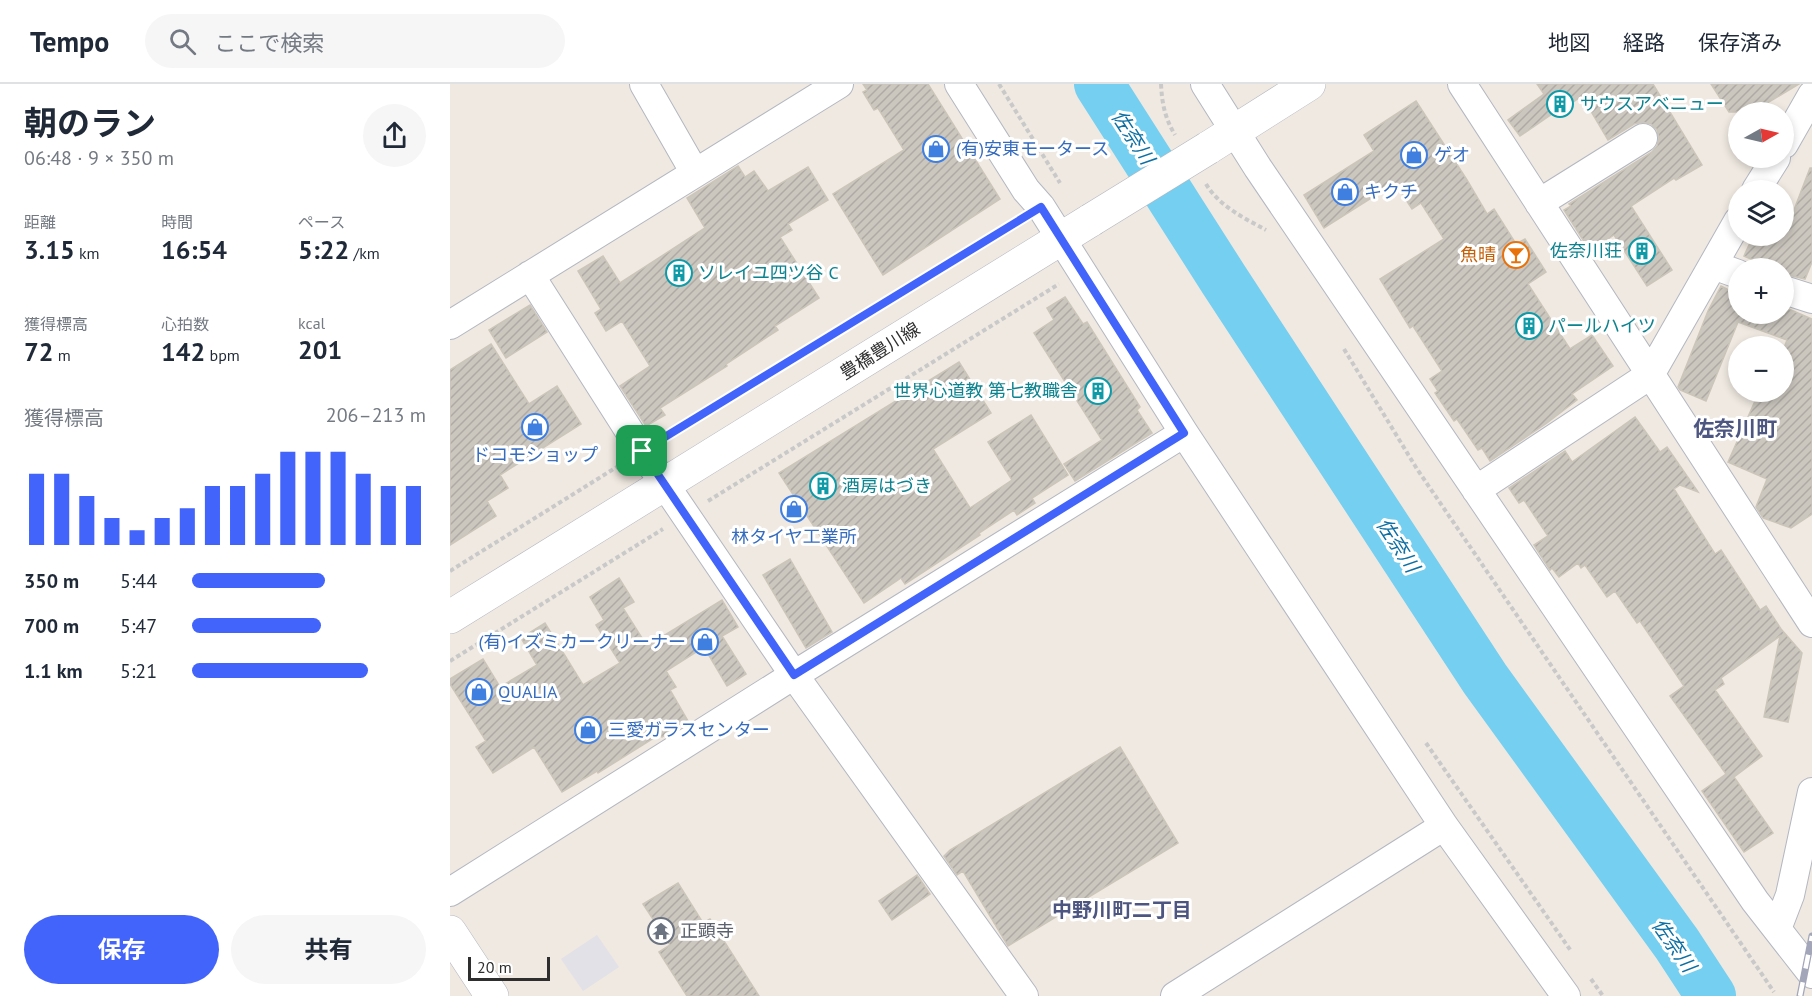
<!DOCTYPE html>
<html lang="ja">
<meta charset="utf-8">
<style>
:root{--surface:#fff;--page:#f6f6f7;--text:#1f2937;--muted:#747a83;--line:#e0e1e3;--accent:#4264fb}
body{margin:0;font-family:"PT Sans","Noto Sans JP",sans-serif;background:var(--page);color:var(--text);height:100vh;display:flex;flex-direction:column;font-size:22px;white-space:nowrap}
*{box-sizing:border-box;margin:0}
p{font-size:20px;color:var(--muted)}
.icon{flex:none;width:33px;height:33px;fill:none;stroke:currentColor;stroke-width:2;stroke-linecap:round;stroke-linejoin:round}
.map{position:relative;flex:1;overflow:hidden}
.side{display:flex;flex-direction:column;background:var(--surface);width:450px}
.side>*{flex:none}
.needle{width:39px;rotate:82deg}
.tools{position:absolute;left:1278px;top:18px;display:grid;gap:12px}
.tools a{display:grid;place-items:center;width:66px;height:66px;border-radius:50%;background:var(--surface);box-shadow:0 3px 9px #0003;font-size:30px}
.scale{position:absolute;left:18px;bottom:15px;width:82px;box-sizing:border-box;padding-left:6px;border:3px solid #2e2e2e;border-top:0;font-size:16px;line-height:21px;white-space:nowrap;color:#2e2e2e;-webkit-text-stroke:4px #fff;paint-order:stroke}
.pin{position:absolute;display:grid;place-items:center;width:51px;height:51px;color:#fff;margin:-26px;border-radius:12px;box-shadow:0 3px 9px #0006}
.round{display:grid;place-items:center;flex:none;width:63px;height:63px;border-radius:32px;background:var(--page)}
.overview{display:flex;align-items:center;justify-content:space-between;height:102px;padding:0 24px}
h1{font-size:33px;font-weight:700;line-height:45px}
.figures{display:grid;grid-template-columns:repeat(3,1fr);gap:9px;height:102px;padding:6px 24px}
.figures div{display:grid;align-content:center}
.figures b{font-size:26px;font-weight:700}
.figures small{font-size:16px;font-weight:400}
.figures p{font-size:16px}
.chart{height:168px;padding:12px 24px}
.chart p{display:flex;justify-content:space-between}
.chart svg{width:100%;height:108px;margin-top:6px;stroke:var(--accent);stroke-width:6}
.action{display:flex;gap:12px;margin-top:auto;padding:12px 24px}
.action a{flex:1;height:69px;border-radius:36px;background:var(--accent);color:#fff;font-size:24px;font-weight:700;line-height:69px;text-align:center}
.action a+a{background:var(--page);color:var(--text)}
ul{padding:0 24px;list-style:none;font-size:20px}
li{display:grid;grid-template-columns:96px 72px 1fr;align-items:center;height:45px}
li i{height:15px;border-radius:8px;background:var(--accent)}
header{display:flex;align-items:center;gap:36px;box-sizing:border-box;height:84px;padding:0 30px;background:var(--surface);border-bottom:2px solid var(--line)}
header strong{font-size:28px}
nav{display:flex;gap:33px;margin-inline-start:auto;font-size:21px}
.search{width:420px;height:54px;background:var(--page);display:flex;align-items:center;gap:15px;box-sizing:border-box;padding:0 21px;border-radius:33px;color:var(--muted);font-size:22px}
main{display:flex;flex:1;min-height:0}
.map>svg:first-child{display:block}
.industrial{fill:#e3e1e8}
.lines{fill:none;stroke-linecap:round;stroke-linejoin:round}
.river{stroke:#75cff0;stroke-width:50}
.building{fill:url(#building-hatch);stroke:#cbc5ba;stroke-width:1.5}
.minor-casing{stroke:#b4b7c1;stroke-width:30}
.tertiary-casing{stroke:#b4b7c1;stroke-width:34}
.secondary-casing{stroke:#b4b7c1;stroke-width:34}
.path{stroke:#c9c9c9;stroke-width:4;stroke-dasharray:4.5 3;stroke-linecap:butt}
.minor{stroke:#fff;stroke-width:28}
.tertiary{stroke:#fff;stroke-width:33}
.secondary{stroke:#fff;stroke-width:33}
.rail-casing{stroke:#a3a6b8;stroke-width:7}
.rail{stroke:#fff;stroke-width:4.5;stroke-dasharray:14;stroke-linecap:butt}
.secondary-bridge-casing{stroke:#b4b7c1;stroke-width:34;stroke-linecap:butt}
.secondary-bridge{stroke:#fff;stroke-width:33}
.route-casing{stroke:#fff;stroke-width:12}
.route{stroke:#4264fb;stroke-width:8}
.labels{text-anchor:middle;stroke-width:6;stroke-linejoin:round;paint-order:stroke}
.culture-label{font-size:18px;fill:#0d838f;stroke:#fff;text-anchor:start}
.shop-label{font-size:18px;fill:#366cbe;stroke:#fff;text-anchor:start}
.food-label{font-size:18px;fill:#c56008;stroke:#fff;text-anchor:end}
.street-label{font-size:18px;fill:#2e2e2e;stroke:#fff}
.worship-label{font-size:18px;fill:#5b616d;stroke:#fff;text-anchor:start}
.water-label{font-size:20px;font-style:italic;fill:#0d6fa3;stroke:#fff}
.neighbourhood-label{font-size:20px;font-weight:bold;fill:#4d5680;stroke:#fff}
.quarter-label{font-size:21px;font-weight:bold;fill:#4d5680;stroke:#fff}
</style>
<header>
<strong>Tempo</strong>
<div class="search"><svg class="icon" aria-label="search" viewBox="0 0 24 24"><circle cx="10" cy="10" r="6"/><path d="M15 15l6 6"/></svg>ここで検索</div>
<nav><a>地図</a><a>経路</a><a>保存済み</a></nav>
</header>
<main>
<section class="side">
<div class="overview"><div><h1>朝のラン</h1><p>06:48 · 9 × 350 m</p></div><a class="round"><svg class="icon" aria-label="share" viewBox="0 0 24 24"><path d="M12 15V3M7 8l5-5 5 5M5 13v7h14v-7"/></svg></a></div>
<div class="figures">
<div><p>距離</p><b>3.15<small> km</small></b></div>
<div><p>時間</p><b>16:54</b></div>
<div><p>ペース</p><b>5:22<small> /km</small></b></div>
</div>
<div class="figures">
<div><p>獲得標高</p><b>72<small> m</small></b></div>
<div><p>心拍数</p><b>142<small> bpm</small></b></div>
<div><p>kcal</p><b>201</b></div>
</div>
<div class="chart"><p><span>獲得標高</span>206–213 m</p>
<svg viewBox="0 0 160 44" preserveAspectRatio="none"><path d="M5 44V15M15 44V15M25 44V24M35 44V33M45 44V38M55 44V33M65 44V29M75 44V20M85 44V20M95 44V15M105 44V6M115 44V6M125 44V6M135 44V15M145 44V20M155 44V20"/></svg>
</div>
<ul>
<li><b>350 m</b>5:44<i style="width:57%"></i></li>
<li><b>700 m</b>5:47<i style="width:55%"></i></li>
<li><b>1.1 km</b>5:21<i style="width:75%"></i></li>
</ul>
<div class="action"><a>保存</a><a>共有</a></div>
</section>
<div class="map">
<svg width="1362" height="912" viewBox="0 0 1362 912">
<defs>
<pattern id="building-hatch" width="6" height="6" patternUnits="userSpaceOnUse" patternTransform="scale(1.5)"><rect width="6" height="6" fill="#cbc7bf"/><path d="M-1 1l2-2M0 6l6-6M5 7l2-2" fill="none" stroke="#afaba4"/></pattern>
</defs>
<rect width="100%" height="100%" fill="#efe9e1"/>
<path class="industrial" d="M147 851 169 883 133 907 111 875Z"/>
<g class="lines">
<path class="river" d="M649 0 774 196 1035 595 1227 860 1261 912"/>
</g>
<path class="building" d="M413 0H478L550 115 433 191 383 110 454 66 428 24 424 26 413 8 417 6Z
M1087 0H1203L1252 81 1226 96 1224 94 1181 122 1222 186 1197 202 1164 151 1140 167 1114 126 1121 122 1119 120 1202 68 1207 62 1209 54 1207 46 1201 40 1192 38 1184 40 1158 56 1132 12 1106 30 1105 28 1070 52 1058 36 1094 10Z
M1261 0H1349L1302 28H1279Z
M966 17 1017 96 1037 130 1044 125 1066 160 1075 155 1096 188 1078 200 1120 265 1142 251 1163 282 1122 310 1127 316 1097 339 1040 377 1032 364 1028 366 1007 335 1004 337 985 309 988 307 980 295 992 287 963 242 960 244 930 195 994 155 971 119 962 125 945 99 874 144 854 111 924 67 914 51Z
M288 82 295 93 304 87 318 107 358 83 378 116 338 140 342 146 330 153 369 214 325 242 328 246 276 280 277 282 210 324 215 331 196 342 170 302 200 282 172 237 156 247 145 229 151 225 128 187 153 172 170 199 255 144 237 114Z
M1360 84H1362V178L1355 195 1334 190V184H1323L1294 172 1303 152H1334Z
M1271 202 1288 211V230H1334V223L1362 235V430L1341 444 1313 434 1306 423 1317 395 1278 378 1309 308H1334V264L1337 256 1288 238 1256 317 1230 306 1228 303 1258 227Z
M615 213 633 240 637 238 690 323 687 326 702 349 625 397 614 380 652 356 584 249 604 236 597 224Z
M80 221 97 248 56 274 39 246Z
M41 260 79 320 107 302 131 340 50 391 58 404 37 417 46 432 0 461V286Z
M509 278 541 329 483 365 520 424 562 396 538 358 581 331 618 391 582 414 585 419 567 431 564 426 529 449 530 451 455 500 451 494 414 519 329 389Z
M1185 333 1210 368 1217 363 1248 408 1230 401 1224 405 1265 470 1271 466 1310 526 1316 522 1331 545 1352 569 1338 638 1314 633 1330 552 1271 594 1274 600 1265 606 1312 672 1284 693 1323 749 1294 768 1252 707 1276 690 1220 612 1234 602 1190 537 1187 539 1165 507 1157 513 1135 481 1131 484 1128 479 1109 493 1102 484 1100 486 1084 461 1098 452 1074 416 1069 419 1059 404 1115 367 1122 378Z
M340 475 382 548 356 564 313 491Z
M169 494 184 518 173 524 197 562 272 516 288 543 272 552 296 590 277 602 254 563 216 587 226 603 220 606 238 637 212 653 210 650 148 689 147 687 112 708 84 663 43 689 26 663 36 657 0 600V595L33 575 50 603 87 581 71 554 95 539 133 601 170 579 146 541 154 536 140 513Z
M670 663 728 759 558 862 513 787 507 791 494 772 500 766Z
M467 791 480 810 442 836 429 817Z
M228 799 253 839 260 835 309 912H237L209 868 220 861 193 820Z"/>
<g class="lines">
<defs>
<path id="minor" d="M194 0 245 89
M509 0 576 106 591 123 734 349 994 742 1116 912
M755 0 808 84 1305 817 1362 890
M1012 0 1362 539
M1334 60 1362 11
M1306 106 1326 74
M1089 119 1193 54
M1263 181 1288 190
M80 191 192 367 344 591 574 912
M1334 206 1362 215
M0 241 389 0
M1026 406 1200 291 1288 137
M0 808 344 591 734 349
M1327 845 1340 811 1362 708
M725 912 994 742"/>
<path id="tertiary" d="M0 848 42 912"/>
<path id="secondary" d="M758 64 859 0
M0 533 641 136"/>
</defs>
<use href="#minor" class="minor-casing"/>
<use href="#tertiary" class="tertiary-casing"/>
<use href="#secondary" class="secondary-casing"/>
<path class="path" d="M549 0 610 99
M711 0C712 20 715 34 725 51
M756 100C769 122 794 134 816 146
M894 265 967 385 1324 908
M214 353 566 138
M258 417 609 200
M0 487 170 381
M0 577 213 445
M976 659 1121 867
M1141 895 1153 912"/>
<use href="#minor" class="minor"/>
<use href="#tertiary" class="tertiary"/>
<use href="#secondary" class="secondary"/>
<defs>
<path id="rail" d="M1350 912 1362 852"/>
</defs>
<use href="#rail" class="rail-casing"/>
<use href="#rail" class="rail"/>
<defs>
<path id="secondary-bridge" d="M641 136 758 64"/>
</defs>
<use href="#secondary-bridge" class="secondary-bridge-casing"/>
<use href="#secondary-bridge" class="secondary-bridge"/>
</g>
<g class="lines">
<defs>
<path id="route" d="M591 123 734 349 344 591 192 367Z"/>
</defs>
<use href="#route" class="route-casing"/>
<use href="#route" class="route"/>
</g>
<defs>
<symbol id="building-ring" viewBox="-11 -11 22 22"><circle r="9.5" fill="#fff" stroke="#0f9aa8" stroke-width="1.5"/><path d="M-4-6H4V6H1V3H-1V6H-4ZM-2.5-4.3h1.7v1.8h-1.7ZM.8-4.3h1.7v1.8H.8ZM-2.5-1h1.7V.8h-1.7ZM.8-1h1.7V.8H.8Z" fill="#0f9aa8"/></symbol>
<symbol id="shop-ring" viewBox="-11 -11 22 22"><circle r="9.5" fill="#fff" stroke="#3f7fe0" stroke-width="1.5"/><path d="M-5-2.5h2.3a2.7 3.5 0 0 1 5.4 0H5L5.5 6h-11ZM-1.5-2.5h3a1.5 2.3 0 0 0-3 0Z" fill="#3f7fe0"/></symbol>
<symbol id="bar-ring" viewBox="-11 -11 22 22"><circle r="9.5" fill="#fff" stroke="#e8710a" stroke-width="1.5"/><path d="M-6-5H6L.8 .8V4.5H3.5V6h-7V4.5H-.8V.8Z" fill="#e8710a"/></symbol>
<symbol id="temple-ring" viewBox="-11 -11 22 22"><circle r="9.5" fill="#fff" stroke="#6b7280" stroke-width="1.5"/><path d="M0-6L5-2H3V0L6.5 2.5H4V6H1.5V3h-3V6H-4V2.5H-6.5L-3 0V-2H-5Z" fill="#6b7280"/></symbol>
</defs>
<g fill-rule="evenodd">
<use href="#building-ring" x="1095" y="5" width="30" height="30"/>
<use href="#shop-ring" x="471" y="50" width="30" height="30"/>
<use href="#shop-ring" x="949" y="56" width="30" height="30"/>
<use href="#shop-ring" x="880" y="93" width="30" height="30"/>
<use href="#building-ring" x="1177" y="152" width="30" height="30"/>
<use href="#bar-ring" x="1051" y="156" width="30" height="30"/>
<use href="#building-ring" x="214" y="174" width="30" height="30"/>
<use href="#building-ring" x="1064" y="227" width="30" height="30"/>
<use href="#building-ring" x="633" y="292" width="30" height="30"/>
<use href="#shop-ring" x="70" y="328" width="30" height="30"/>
<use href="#building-ring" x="358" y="387" width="30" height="30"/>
<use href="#shop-ring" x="329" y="410" width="30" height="30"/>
<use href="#shop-ring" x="240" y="543" width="30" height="30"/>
<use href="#shop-ring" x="14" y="593" width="30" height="30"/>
<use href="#shop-ring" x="123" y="631" width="30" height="30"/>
<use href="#temple-ring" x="196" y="832" width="30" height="30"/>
</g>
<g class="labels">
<g class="culture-label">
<text x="1130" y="26">サウスアベニュー</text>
<text x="1172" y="173" text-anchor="end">佐奈川荘</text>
<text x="248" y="195">ソレイユ四ツ谷 C</text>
<text x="1098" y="248">パールハイツ</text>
<text x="628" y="313" text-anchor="end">世界心道教 第七教職舎</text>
<text x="392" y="408">酒房はづき</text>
</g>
<g class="shop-label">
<text x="506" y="71">(有)安東モータース</text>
<text x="984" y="77">ゲオ</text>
<text x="914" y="114">キクチ</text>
<text x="85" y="377" text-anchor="middle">ドコモショップ</text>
<text x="344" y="459" text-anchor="middle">林タイヤ工業所</text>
<text x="236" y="564" text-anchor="end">(有)イズミカークリーナー</text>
<text x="48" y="614">QUALIA</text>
<text x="158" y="652">三愛ガラスセンター</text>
</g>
<g class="food-label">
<text x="1046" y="177">魚晴</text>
</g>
<g class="street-label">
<text transform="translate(430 267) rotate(-32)" y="6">豊橋豊川線</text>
</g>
<g class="worship-label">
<text x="230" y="853">正顕寺</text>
</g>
<g class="water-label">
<text transform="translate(683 53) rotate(57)" y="7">佐奈川</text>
<text transform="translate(948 461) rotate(57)" y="7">佐奈川</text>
<text transform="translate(1224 861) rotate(55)" y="7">佐奈川</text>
</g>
<g class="neighbourhood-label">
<text x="672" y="833">中野川町二丁目</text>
</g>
<g class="quarter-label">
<text x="1285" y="352">佐奈川町</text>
</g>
</g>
</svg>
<div class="tools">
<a><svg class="needle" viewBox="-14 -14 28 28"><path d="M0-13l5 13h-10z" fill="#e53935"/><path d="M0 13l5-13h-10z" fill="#747a83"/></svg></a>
<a><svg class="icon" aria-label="layers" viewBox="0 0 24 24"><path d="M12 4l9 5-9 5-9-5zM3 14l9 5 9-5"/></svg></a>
<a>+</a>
<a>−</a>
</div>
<div class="scale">20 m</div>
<div class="pin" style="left:192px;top:367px;background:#1e9e55"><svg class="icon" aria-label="arrive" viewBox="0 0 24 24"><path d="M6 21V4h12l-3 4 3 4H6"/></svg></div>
</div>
</main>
